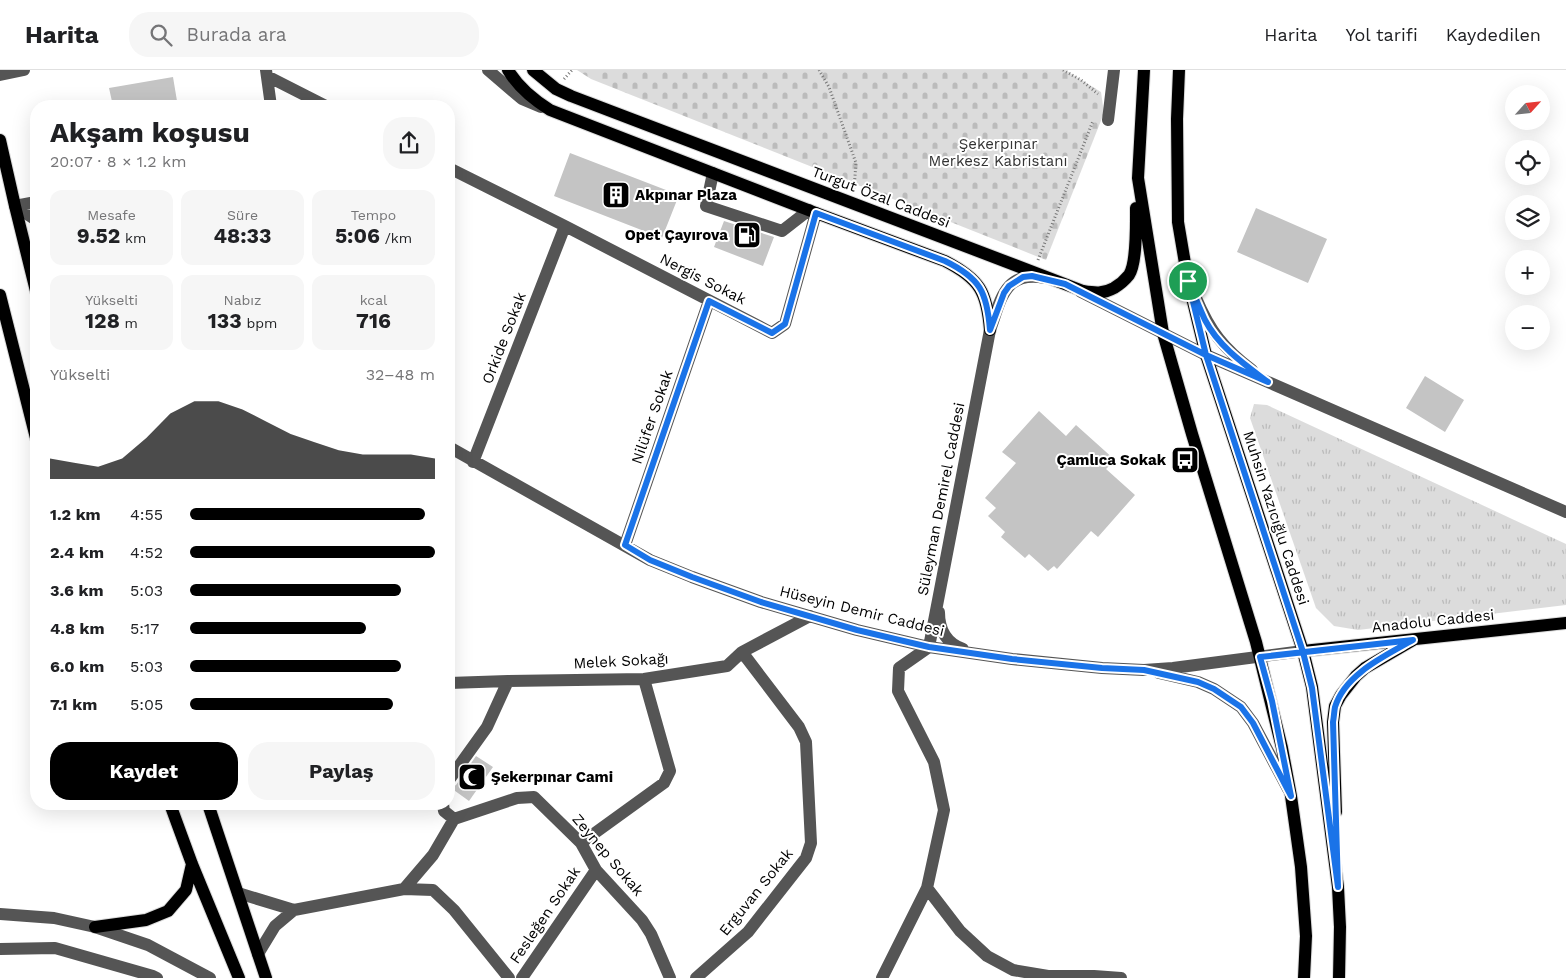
<!DOCTYPE html>
<html lang="tr">
<meta charset="utf-8">
<style>
:root{--surface:#fff;--page:#f6f6f6;--text:#202124;--muted:#757577;--line:#e0e0e0;--accent:#000}
body{margin:0;font-family:"Work Sans",sans-serif;background:var(--page);color:var(--text);height:100vh;display:flex;flex-direction:column;font-size:19px;white-space:nowrap}
*{box-sizing:border-box;margin:0}
p{font-size:16px;color:var(--muted)}
.icon{flex:none;width:28px;height:28px;fill:none;stroke:currentColor;stroke-width:2;stroke-linecap:round;stroke-linejoin:round}
.map{position:relative;flex:1;overflow:hidden}
.side{position:absolute;left:30px;top:30px;width:425px;height:710px;display:flex;flex-direction:column;background:var(--surface);border-radius:20px;box-shadow:0 5px 20px #0002}
.side>*{flex:none}
.needle{width:32px;rotate:63deg}
.controls{position:absolute;left:1505px;top:15px;display:grid;gap:10px}
.controls a{display:grid;place-items:center;width:45px;height:45px;border-radius:50%;background:var(--surface);box-shadow:0 5px 20px #0002;font-size:25px}
.pin{position:absolute;display:grid;place-items:center;width:42px;height:42px;color:#fff;margin:-21px;border:2px solid #fff;border-radius:50%;box-shadow:0 1px 5px #0007}
.round{display:grid;place-items:center;flex:none;width:52px;height:52px;border-radius:20px;background:var(--page)}
.head{display:flex;align-items:center;justify-content:space-between;height:85px;padding:0 20px}
h1{font-size:28px;font-weight:700;line-height:38px}
.figures{display:grid;grid-template-columns:repeat(3,1fr);gap:8px;height:85px;padding:5px 20px}
.figures div{display:grid;align-content:center;border-radius:12px;background:var(--page);text-align:center}
.figures b{font-size:21px;font-weight:700}
.figures small{font-size:14px;font-weight:400}
.figures p{font-size:14px}
.chart{height:140px;padding:10px 20px}
.chart p{display:flex;justify-content:space-between}
.chart svg{width:100%;height:90px;margin-top:5px;fill:var(--accent);opacity:.7}
.cta{display:flex;gap:10px;margin-top:auto;padding:10px 20px}
.cta a{flex:1;height:58px;border-radius:20px;background:var(--accent);color:#fff;font-size:20px;font-weight:700;line-height:58px;text-align:center}
.cta a+a{background:var(--page);color:var(--text)}
ul{padding:0 20px;list-style:none;font-size:16px}
li{display:grid;grid-template-columns:80px 60px 1fr;align-items:center;height:38px}
li i{height:12px;border-radius:6px;background:var(--accent)}
header{display:flex;align-items:center;gap:30px;box-sizing:border-box;height:70px;padding:0 25px;background:var(--surface);border-bottom:1px solid var(--line)}
header strong{font-size:24px}
nav{display:flex;gap:28px;margin-inline-start:auto;font-size:18px}
.search{width:350px;height:45px;background:var(--page);display:flex;align-items:center;gap:12px;box-sizing:border-box;padding:0 18px;border-radius:20px;color:var(--muted);font-size:19px}
.map>svg:first-child{display:block}
.grass{fill:url(#grass-tufts)}
.cemetery{fill:url(#cemetery-stones)}
.building{fill:#c4c4c4}
.lines{fill:none;stroke-linecap:round;stroke-linejoin:round}
.major-casing{stroke:#dbdbdb;stroke-width:14}
.path{stroke:#777;stroke-width:3;stroke-dasharray:1 2.5;stroke-linecap:butt}
.minor{stroke:#555;stroke-width:12}
.major{stroke:#000;stroke-width:12}
.route-casing{stroke:#fff;stroke-width:10}
.route{stroke:#1a73e8;stroke-width:6}
.labels{text-anchor:middle;stroke-width:4;stroke-linejoin:round;paint-order:stroke}
.park-label{font-size:15px;fill:#333;stroke:#fff}
.poi-label{font-size:15px;font-weight:bold;fill:#000;stroke:#fff;text-anchor:start}
.street-label{font-size:15px;fill:#000;stroke:#fff}
</style>
<header>
<strong>Harita</strong>
<div class="search"><svg class="icon" aria-label="search" viewBox="0 0 24 24"><circle cx="10" cy="10" r="6"/><path d="M15 15l6 6"/></svg>Burada ara</div>
<nav><a>Harita</a><a>Yol tarifi</a><a>Kaydedilen</a></nav>
</header>
<div class="map">
<svg width="1566" height="908" viewBox="0 0 1566 908">
<defs>
<pattern id="grass-tufts" width="24" height="20" patternUnits="userSpaceOnUse" patternTransform="scale(1.25)"><rect width="24" height="20" fill="#dcdcdc"/><path d="M3 7l-1-3M5 7V3M7 7l1-3M15 17l-1-3M17 17v-4M19 17l1-3" fill="none" stroke="#bbb"/></pattern>
<pattern id="cemetery-stones" width="16" height="16" patternUnits="userSpaceOnUse" patternTransform="scale(1.25)"><rect width="16" height="16" fill="#dcdcdc"/><path d="M2 7V4a2 2 0 0 1 4 0v3zM10 15v-3a2 2 0 0 1 4 0v3z" fill="#bbb"/></pattern>
</defs>
<rect width="100%" height="100%" fill="#fff"/>
<path class="grass" d="M1254 334 1267 335 1566 474V535L1358 560 1334 556 1316 538 1250 348Z"/>
<path class="cemetery" d="M577 0H1065L1101 22 1104 43 1046 190 591 9Z"/>
<path class="building" d="M173 7 177 31 144 36H113L109 18Z
M570 83 679 125 662 168 554 126Z
M1256 138 1327 169 1308 213 1237 182Z
M724 151 774 167 763 196 714 177Z
M1425 306 1464 330 1445 362 1406 338Z
M1039 341 1066 366 1076 355 1115 390 1106 399 1135 425 1098 467 1091 461 1057 499 1054 496 1048 501 1029 484 1025 488 1001 467 1005 462 988 446 996 438 985 428 1016 393 1002 382Z
M476 686 493 697 469 731 451 718 456 715Z"/>
<g class="lines">
<defs>
<path id="major" d="M508 0C518 17 534 30 550 40L816 143 945 191C980 209 987 222 990 260
M533 0 556 19 571 26 1083 221C1095 223 1103 224 1114 218 1119 215 1125 210 1129 205 1137 193 1136 154 1136 138
M1144 0 1138 108 1163 263 1192 364 1256 572 1282 678 1291 726 1301 797 1306 866 1304 908
M1179 0 1177 49 1178 152 1188 211 1206 285 1303 581 1312 617 1338 817 1340 857 1339 908
M0 70 15 136 36 221
M0 225 36 368
M1303 581 1566 553
M170 734 192 794 239 908
M208 734 266 908
M1336 742 1333 652 1335 636 1341 625 1356 606 1365 598 1413 570
M95 857 146 850 168 841 186 820 192 794"/>
</defs>
<use href="#major" class="major-casing"/>
<path class="path" d="M819 0 829 17 856 93 854 119
M1063 0 1081 10 1098 24
M564 9 572 0
M1038 190 1093 51"/>
<path class="minor" d="M266 0 271 36
M488 0 522 29 541 37
M0 5 24 0
M267 6 326 36
M1108 50 1114 0
M449 98 565 156 772 263 785 254 816 143
M713 103 706 136 782 161 809 140
M15 136 36 150
M15 136 36 132
M1081 222 1206 285 1566 442
M1196 228C1210 261 1223 278 1252 300
M449 377 650 490 692 507 761 532 857 560 929 577 1012 589 1102 598 1144 600 1173 598 1303 581
M473 392 565 156
M625 475 709 231
M939 542C939 560 946 573 963 579
M1159 603 1198 612 1214 619 1241 637 1253 653 1288 719
M449 613 508 611 644 609 727 596 742 582 810 546
M449 710 487 657 508 611
M443 734 444 741 454 749
M454 749 517 728 534 727 581 773 596 800 642 850 651 864 670 908
M581 773 664 713 670 701 644 609
M927 818 960 861 987 886 1013 900 1048 906H1094L1121 908
M404 819 433 785 454 749
M238 823 294 840 404 819 433 820 454 840 509 908
M0 844 54 848 95 857 148 875 210 908
M0 879 55 878 153 906 157 908
M258 884 275 856 294 840
M522 908 596 800
M696 908 748 862 806 788 811 773 806 672 799 657 742 582
M882 908 927 818 944 740 934 692 898 621 899 598 929 577 990 260C1001 230 1004 200 1045 208"/>
<use href="#major" class="major"/>
</g>
<g class="lines">
<defs>
<path id="route" d="M1188 211 1206 285 1065 214 1032 206 1023 207 1009 216 1004 223 990 260C987 222 980 208 945 191L816 143 785 254 772 263 709 231 625 475 650 490 692 507 761 532 857 560 929 577 1012 589 1102 598 1144 600 1198 612 1214 619 1241 637 1253 653 1291 726 1272 631 1260 587 1413 570C1385 586 1345 604 1335 637 1334 642 1334 647 1333 652L1338 817 1312 618 1303 582 1206 285 1268 312C1244 294 1219 277 1205 250 1199 237 1194 224 1188 211"/>
</defs>
<use href="#route" class="route-casing"/>
<use href="#route" class="route"/>
</g>
<defs>
<symbol id="building-square" viewBox="-11 -11 22 22"><rect x="-9" y="-9" width="18" height="18" rx="4" fill="#000" stroke="#fff"/><path d="M-4-6H4V6H1V3H-1V6H-4ZM-2.5-4.3h1.7v1.8h-1.7ZM.8-4.3h1.7v1.8H.8ZM-2.5-1h1.7V.8h-1.7ZM.8-1h1.7V.8H.8Z" fill="#fff"/></symbol>
<symbol id="fuel-square" viewBox="-11 -11 22 22"><rect x="-9" y="-9" width="18" height="18" rx="4" fill="#000" stroke="#fff"/><path d="M-5.5-6h7V0h2V4h1.3V-2.5L3-4.5l.8-.8L6-3V5H2.5V1h-1V6h-7ZM-4.2-4.7v3.2H.2V-4.7Z" fill="#fff"/></symbol>
<symbol id="bus-square" viewBox="-11 -11 22 22"><rect x="-9" y="-9" width="18" height="18" rx="4" fill="#000" stroke="#fff"/><path d="M-5-6H5V4H4V6H2V4H-2V6H-4V4H-5ZM-3.5-4V0h7V-4ZM-3.5 1.2v1.5H-2V1.2ZM2 1.2v1.5H3.5V1.2Z" fill="#fff"/></symbol>
<symbol id="mosque-square" viewBox="-11 -11 22 22"><rect x="-9" y="-9" width="18" height="18" rx="4" fill="#000" stroke="#fff"/><path d="M3.5-4.9A6 6 0 1 0 3.5 4.9A5 5 0 1 1 3.5-4.9Z" fill="#fff"/></symbol>
</defs>
<g fill-rule="evenodd">
<use href="#building-square" x="600" y="109" width="32" height="32"/>
<use href="#fuel-square" x="731" y="149" width="32" height="32"/>
<use href="#bus-square" x="1169" y="374" width="32" height="32"/>
<use href="#mosque-square" x="456" y="691" width="32" height="32"/>
</g>
<g class="labels">
<g class="park-label">
<text x="998" y="79">Şekerpınar<tspan x="998" dy="17">Merkesz Kabristanı</tspan></text>
</g>
<g class="poi-label">
<text x="635" y="130">Akpınar Plaza</text>
<text x="728" y="170" text-anchor="end">Opet Çayırova</text>
<text x="1166" y="395" text-anchor="end">Çamlıca Sokak</text>
<text x="491" y="712">Şekerpınar Cami</text>
</g>
<g class="street-label">
<text transform="translate(881 127) rotate(21)" y="5">Turgut Özal Caddesi</text>
<text transform="translate(703 209) rotate(27)" y="5">Nergis Sokak</text>
<text transform="translate(504 268) rotate(-69)" y="5">Orkide Sokak</text>
<text transform="translate(652 347) rotate(-71)" y="5">Nilüfer Sokak</text>
<text transform="translate(941 429) rotate(-79)" y="5">Süleyman Demirel Caddesi</text>
<text transform="translate(1276 448) rotate(72)" y="5">Muhsin Yazıcığlu Caddesi</text>
<text transform="translate(862 541) rotate(14)" y="5">Hüseyin Demir Caddesi</text>
<text transform="translate(1433 551) rotate(-6)" y="5">Anadolu Caddesi</text>
<text transform="translate(621 591) rotate(-3)" y="5">Melek Sokağı</text>
<text transform="translate(608 785) rotate(50)" y="5">Zeynep Sokak</text>
<text transform="translate(756 822) rotate(-51)" y="5">Erguvan Sokak</text>
<text transform="translate(545 845) rotate(-56)" y="5">Fesleğen Sokak</text>
</g>
</g>
</svg>
<div class="controls">
<a><svg class="needle" viewBox="-14 -14 28 28"><path d="M0-13l5 13h-10z" fill="#e53935"/><path d="M0 13l5-13h-10z" fill="#757577"/></svg></a>
<a><svg class="icon" aria-label="locate" viewBox="0 0 24 24"><circle cx="12" cy="12" r="6"/><path d="M12 2v4M12 18v4M2 12h4M18 12h4"/></svg></a>
<a><svg class="icon" aria-label="layers" viewBox="0 0 24 24"><path d="M12 4l9 5-9 5-9-5zM3 14l9 5 9-5"/></svg></a>
<a>+</a>
<a>−</a>
</div>
<div class="pin" style="left:1188px;top:211px;background:#1e9e55"><svg class="icon" aria-label="arrive" viewBox="0 0 24 24"><path d="M6 21V4h12l-3 4 3 4H6"/></svg></div>
<section class="side">
<div class="head"><div><h1>Akşam koşusu</h1><p>20:07 · 8 × 1.2 km</p></div><a class="round"><svg class="icon" aria-label="share" viewBox="0 0 24 24"><path d="M12 15V3M7 8l5-5 5 5M5 13v7h14v-7"/></svg></a></div>
<div class="figures">
<div><p>Mesafe</p><b>9.52<small> km</small></b></div>
<div><p>Süre</p><b>48:33</b></div>
<div><p>Tempo</p><b>5:06<small> /km</small></b></div>
</div>
<div class="figures">
<div><p>Yükselti</p><b>128<small> m</small></b></div>
<div><p>Nabız</p><b>133<small> bpm</small></b></div>
<div><p>kcal</p><b>716</b></div>
</div>
<div class="chart"><p><span>Yükselti</span>32–48 m</p>
<svg viewBox="0 0 160 44" preserveAspectRatio="none"><path d="M0 44V34L10 36L20 38L30 34L40 24L50 12L60 6L70 6L80 10L90 16L100 22L110 26L120 30L130 32L140 32L150 32L160 34V44z"/></svg>
</div>
<ul>
<li><b>1.2 km</b>4:55<i style="width:96%"></i></li>
<li><b>2.4 km</b>4:52<i style="width:100%"></i></li>
<li><b>3.6 km</b>5:03<i style="width:86%"></i></li>
<li><b>4.8 km</b>5:17<i style="width:72%"></i></li>
<li><b>6.0 km</b>5:03<i style="width:86%"></i></li>
<li><b>7.1 km</b>5:05<i style="width:83%"></i></li>
</ul>
<div class="cta"><a>Kaydet</a><a>Paylaş</a></div>
</section>
</div>
